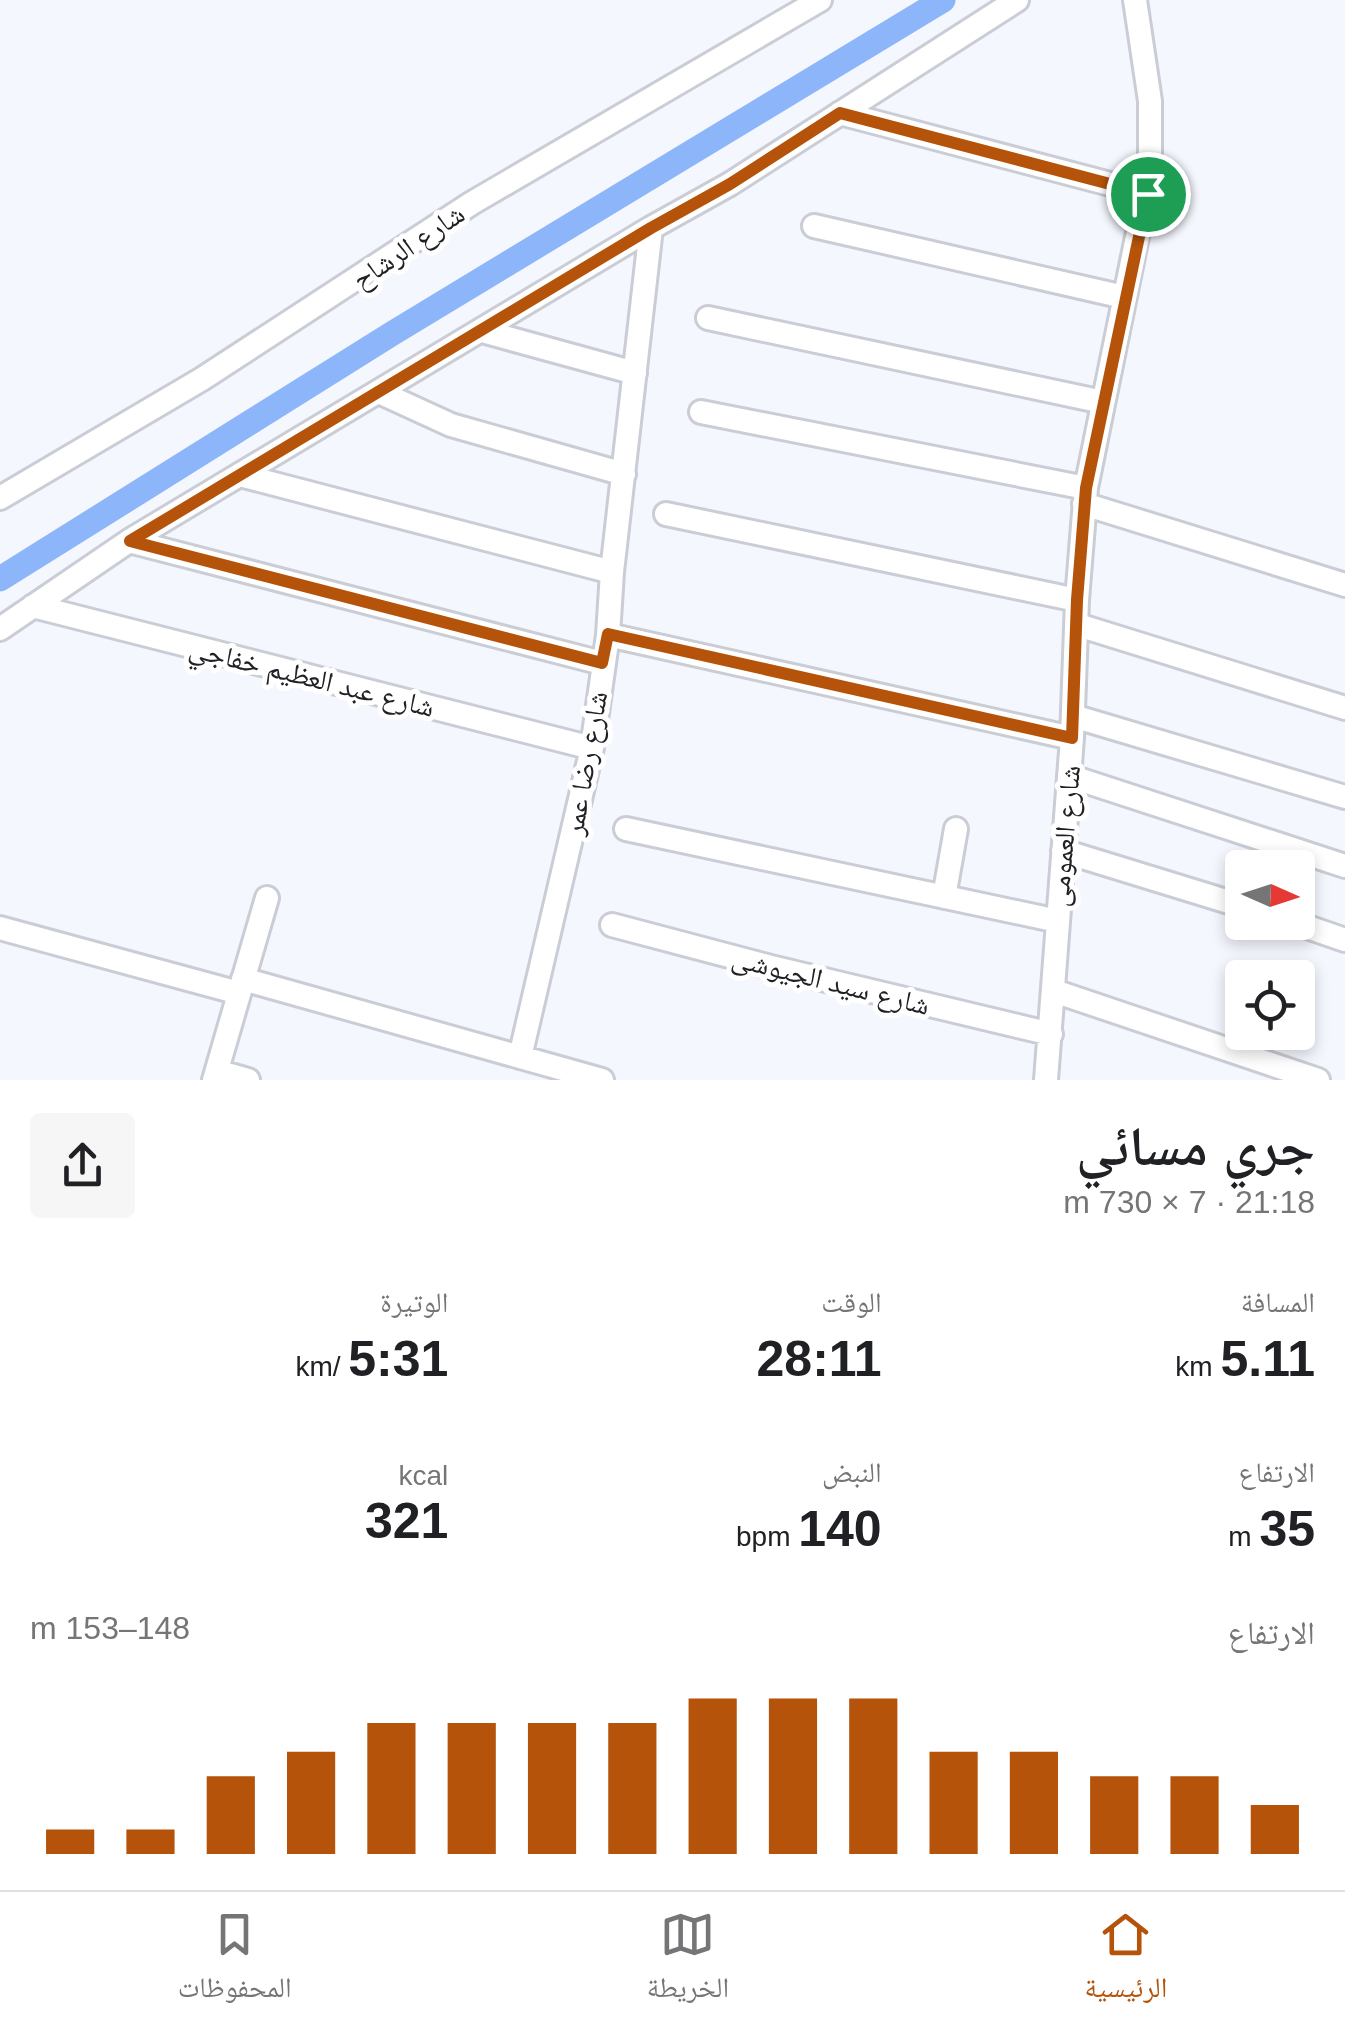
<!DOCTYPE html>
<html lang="ar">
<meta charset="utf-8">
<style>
:root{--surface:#fff;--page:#f6f6f6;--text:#202124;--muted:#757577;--line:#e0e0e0;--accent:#b45309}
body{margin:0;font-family:Helvetica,"Noto Naskh Arabic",sans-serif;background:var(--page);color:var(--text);direction:rtl;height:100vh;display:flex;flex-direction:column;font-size:38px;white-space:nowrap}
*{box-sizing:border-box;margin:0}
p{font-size:32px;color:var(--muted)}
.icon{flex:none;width:55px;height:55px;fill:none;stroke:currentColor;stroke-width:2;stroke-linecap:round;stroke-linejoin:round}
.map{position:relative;height:1080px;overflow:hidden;direction:ltr}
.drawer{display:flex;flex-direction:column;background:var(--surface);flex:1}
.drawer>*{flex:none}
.needle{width:65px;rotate:93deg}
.fabs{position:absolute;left:1225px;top:850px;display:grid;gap:20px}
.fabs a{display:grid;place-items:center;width:90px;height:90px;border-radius:10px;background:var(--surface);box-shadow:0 5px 15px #0003;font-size:50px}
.pin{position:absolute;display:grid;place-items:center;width:85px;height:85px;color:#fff;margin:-42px;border:5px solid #fff;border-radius:50%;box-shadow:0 2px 10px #0007}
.round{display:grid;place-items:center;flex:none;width:105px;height:105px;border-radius:10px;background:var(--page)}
.headline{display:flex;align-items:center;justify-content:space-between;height:170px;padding:0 30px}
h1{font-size:55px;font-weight:600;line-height:75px}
.metrics{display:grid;grid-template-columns:repeat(3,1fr);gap:15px;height:170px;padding:10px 30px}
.metrics div{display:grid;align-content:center}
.metrics b{font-size:50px;font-weight:600}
.metrics small{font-size:28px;font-weight:400}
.metrics p{font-size:28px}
.chart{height:280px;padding:20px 30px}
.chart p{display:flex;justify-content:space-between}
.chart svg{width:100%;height:180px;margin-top:10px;stroke:var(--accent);stroke-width:6}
.dock{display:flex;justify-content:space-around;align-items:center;height:140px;border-top:2px solid var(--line);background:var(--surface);font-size:28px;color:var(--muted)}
.dock a{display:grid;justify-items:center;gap:5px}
.dock .selected{color:var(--accent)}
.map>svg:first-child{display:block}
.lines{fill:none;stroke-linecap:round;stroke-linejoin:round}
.canal{stroke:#8cb5fa;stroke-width:25}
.street-casing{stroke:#cbcdd6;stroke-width:28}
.street{stroke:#fff;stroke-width:22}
.route-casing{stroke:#fff;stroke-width:20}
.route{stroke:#b45309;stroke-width:12}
.labels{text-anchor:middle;stroke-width:10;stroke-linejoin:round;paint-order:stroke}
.street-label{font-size:28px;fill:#202124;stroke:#fff}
</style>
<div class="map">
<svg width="1345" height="1080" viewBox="0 0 1345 1080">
<rect width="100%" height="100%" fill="#f5f7fe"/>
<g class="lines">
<path class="canal" d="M0 579 393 333 943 0"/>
<defs>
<path id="street" d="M840 113 1148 194
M814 226 1124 297
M708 318 1103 402
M482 331 635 373
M379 392 451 425 624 474
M701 412 1086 488
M240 475 612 572
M0 498 202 379 472 203 820 0
M1084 504 1345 585
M666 514 1077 600
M129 541 602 663
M33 606 592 748
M1078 625 1345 708
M0 629 129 541 651 228 730 184 1017 0
M608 635 1072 738
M1073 716 1345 797
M1069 776 1345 866
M626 829 1058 921
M1063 851 1242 906
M944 897 956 829
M1293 922 1345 940
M612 925 771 967 1051 1034
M0 928 239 993
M243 979 602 1080
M1054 991 1318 1080
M520 1057 592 748 608 635 612 572 651 228
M217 1071 248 1080
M214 1080 267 898
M1046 1080 1072 738 1077 600 1086 488 1150 173V101L1135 0"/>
</defs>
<use href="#street" class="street-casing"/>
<use href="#street" class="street"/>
</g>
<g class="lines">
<defs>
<path id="route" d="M840 113 1148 194 1086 488 1077 600 1072 738 608 634 602 663 130 541 651 228 730 184Z"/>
</defs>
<use href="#route" class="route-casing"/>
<use href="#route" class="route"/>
</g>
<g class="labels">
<g class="street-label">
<text transform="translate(408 246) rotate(-34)" y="10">شارع الرشاح</text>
<text transform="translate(312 677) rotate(14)" y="10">شارع عبد العظيم خفاجي</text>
<text transform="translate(585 763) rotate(-80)" y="10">شارع رضا عمر</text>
<text transform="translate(1064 836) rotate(-85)" y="10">شارع العمومى</text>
<text transform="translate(831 981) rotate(14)" y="10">شارع سيد الجيوشى</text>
</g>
</g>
</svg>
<div class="fabs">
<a><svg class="needle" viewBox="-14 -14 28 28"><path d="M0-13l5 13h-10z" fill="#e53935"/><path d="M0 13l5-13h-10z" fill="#757577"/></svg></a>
<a><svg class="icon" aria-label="locate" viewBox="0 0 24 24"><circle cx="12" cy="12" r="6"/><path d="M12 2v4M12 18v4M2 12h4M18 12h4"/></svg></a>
</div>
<div class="pin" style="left:1148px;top:194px;background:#1e9e55"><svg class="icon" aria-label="arrive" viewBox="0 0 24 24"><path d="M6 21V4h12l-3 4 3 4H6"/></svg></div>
</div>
<section class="drawer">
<div class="headline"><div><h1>جري مسائي</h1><p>21:18 · 7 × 730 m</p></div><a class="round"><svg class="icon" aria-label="share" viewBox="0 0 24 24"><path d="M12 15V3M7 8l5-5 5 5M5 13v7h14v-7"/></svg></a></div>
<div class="metrics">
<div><p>المسافة</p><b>5.11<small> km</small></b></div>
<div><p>الوقت</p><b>28:11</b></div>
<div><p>الوتيرة</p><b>5:31<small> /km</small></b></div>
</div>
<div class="metrics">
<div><p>الارتفاع</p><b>35<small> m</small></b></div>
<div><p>النبض</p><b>140<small> bpm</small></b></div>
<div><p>kcal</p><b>321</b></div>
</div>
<div class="chart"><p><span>الارتفاع</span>148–153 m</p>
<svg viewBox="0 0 160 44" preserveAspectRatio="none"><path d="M5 44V38M15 44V38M25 44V25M35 44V19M45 44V12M55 44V12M65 44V12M75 44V12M85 44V6M95 44V6M105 44V6M115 44V19M125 44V19M135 44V25M145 44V25M155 44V32"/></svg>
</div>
</section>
<nav class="dock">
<a class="selected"><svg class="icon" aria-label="home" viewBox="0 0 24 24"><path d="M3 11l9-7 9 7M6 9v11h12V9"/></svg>الرئيسية</a>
<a><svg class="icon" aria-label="map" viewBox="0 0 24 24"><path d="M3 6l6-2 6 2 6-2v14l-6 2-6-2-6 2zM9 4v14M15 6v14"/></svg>الخريطة</a>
<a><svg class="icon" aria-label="saved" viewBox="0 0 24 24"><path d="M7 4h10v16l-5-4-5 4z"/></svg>المحفوظات</a>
</nav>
